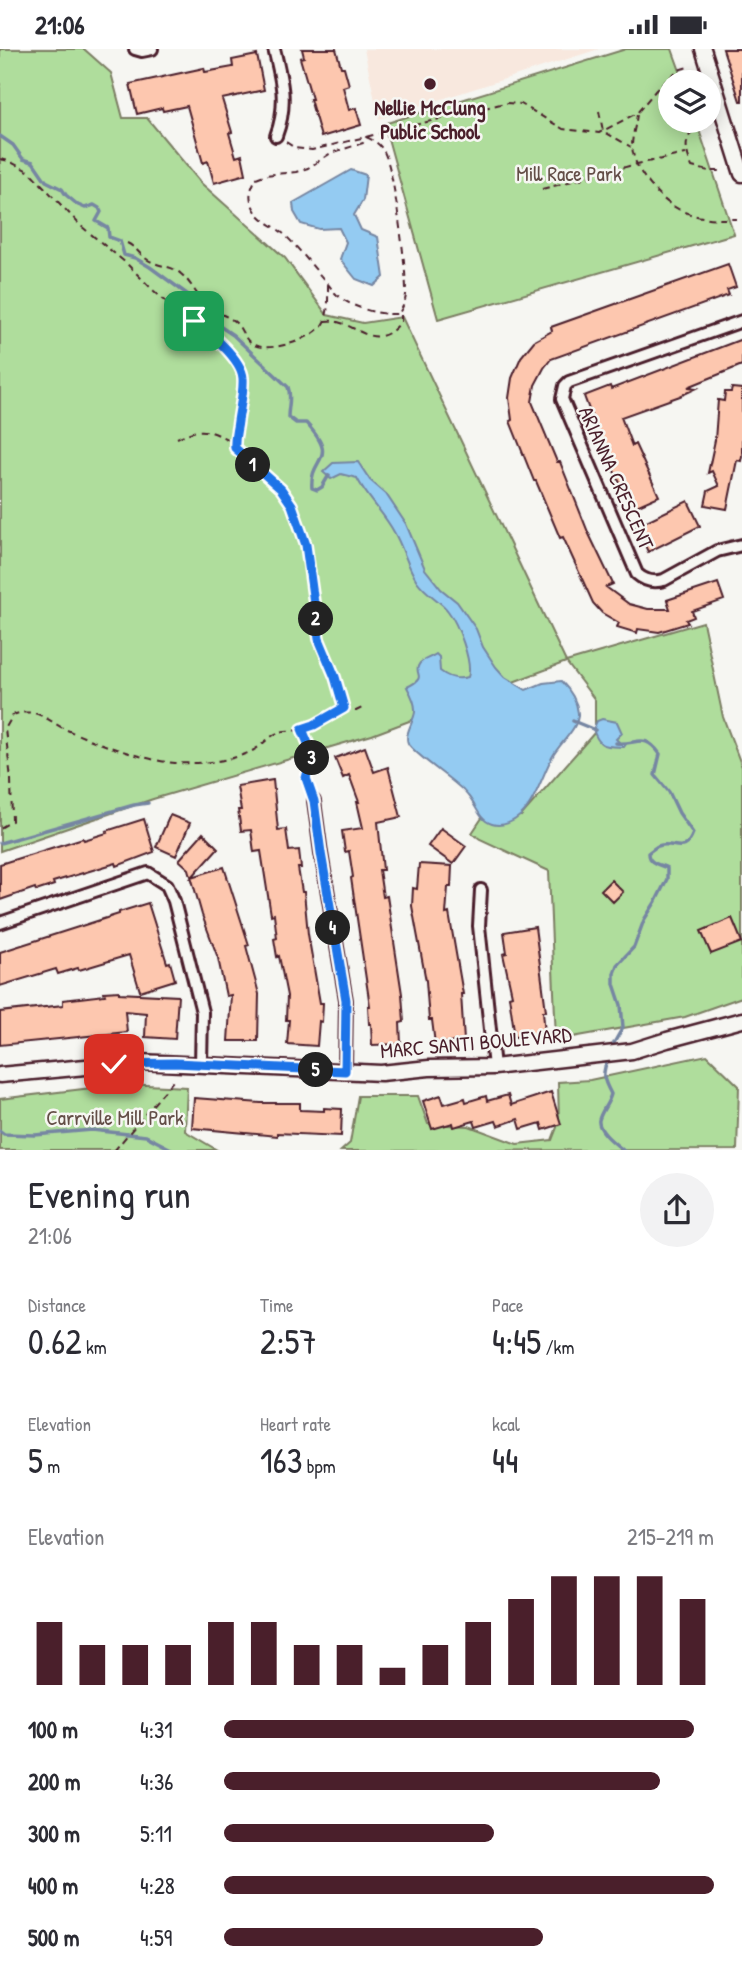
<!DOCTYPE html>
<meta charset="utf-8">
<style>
:root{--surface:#fff;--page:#f2f2f3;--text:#2b2b33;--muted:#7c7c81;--accent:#4a1f2b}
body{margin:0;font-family:"Patrick Hand",sans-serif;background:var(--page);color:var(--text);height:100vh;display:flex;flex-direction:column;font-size:26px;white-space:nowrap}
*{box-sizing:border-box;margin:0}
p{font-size:23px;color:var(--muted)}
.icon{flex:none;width:38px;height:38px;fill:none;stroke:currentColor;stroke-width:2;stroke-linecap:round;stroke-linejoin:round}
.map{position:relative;height:1101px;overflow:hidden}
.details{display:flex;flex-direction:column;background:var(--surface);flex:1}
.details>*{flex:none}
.tools{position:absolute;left:658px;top:21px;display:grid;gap:14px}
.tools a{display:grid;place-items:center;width:63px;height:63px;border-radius:50%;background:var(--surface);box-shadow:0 4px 18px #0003;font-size:35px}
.pin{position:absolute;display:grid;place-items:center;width:60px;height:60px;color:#fff;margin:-30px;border-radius:14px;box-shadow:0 4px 10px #0006}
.km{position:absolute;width:35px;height:35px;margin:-18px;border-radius:50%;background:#222;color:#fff;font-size:19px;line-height:35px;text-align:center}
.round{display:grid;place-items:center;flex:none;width:74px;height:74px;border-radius:37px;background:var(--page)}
.head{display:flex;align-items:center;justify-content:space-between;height:119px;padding:0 28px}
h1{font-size:38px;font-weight:600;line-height:52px}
.figures{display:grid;grid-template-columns:repeat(3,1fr);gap:10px;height:119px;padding:7px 28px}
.figures div{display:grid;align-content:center}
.figures b{font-size:35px;font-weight:600}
.figures small{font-size:19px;font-weight:400}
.figures p{font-size:19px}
.chart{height:196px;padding:14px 28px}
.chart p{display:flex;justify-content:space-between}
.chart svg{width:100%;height:126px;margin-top:7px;stroke:var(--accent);stroke-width:6}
ul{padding:0 28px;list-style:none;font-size:23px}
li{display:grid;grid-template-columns:112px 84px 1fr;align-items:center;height:52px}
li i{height:18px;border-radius:9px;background:var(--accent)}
.status{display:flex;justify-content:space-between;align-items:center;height:49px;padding:0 35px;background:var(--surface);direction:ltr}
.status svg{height:19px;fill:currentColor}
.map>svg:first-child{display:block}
.built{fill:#f8e8de}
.green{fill:#afdd9c;stroke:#7c7e64;stroke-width:2}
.water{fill:#94cbf2;stroke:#7686a2;stroke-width:2}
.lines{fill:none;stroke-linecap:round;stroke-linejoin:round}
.stream{stroke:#7686a2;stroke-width:3.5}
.building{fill:#fdc7af;stroke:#4a1f2b;stroke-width:2}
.minor-casing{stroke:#4a1f2b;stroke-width:16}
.tertiary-casing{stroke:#4a1f2b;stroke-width:19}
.path{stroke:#4a1f2b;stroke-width:2;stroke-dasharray:7 5;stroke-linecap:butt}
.minor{stroke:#f6f6f2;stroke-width:10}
.tertiary{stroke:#f6f6f2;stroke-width:14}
.route-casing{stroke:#fff;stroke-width:14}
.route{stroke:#1a73e8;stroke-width:9}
.poi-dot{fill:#4a1f2b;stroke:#f6f6f2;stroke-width:2.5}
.labels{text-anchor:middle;stroke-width:5;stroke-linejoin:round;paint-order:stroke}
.poi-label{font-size:21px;font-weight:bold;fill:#4a1f2b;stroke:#f6f6f2}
.park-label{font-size:21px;fill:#634e47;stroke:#f6f6f2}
.street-label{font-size:21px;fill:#4a1f2b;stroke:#f6f6f2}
</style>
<div class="status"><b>21:06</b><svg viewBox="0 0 49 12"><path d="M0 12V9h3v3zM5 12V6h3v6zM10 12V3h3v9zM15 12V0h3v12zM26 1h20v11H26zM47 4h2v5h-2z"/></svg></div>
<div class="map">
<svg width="742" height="1102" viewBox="0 0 742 1102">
<rect width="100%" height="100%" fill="#f6f6f2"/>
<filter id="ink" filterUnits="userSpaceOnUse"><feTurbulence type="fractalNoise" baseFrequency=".0143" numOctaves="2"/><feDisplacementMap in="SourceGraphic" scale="14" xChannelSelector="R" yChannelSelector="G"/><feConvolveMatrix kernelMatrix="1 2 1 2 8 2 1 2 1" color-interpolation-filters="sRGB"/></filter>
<g filter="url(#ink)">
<path class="built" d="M364 0H599L379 70Z"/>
<path class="green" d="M0 0H84L111 24 123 69H147L201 134 285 209 327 266 363 274 402 268 566 613 703 573 723 668 742 718V948L685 968 556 991 549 822 480 790 472 784 490 757 521 767 595 683V651L566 613 372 686 153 750 0 802Z
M626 0H672L684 33H670V72H696L734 185 438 270 384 75Z
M707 1006 739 1037 737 1101 341 1102 350 1094 358 1047H418L428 1075 469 1077 517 1095 552 1091 559 1073 558 1033 590 1031Z
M125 1035 187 1038 185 1082 217 1101H0V1050Z"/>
<path class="water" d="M351 121 366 126 363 151 354 166 361 181 378 188 384 228 374 237 356 230 340 210 346 193 339 179 319 180 301 175 294 163 293 154Z
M358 413 370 431 386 445 406 475 425 520 441 540 457 553 476 580 483 598 496 618 505 628 526 641 543 634 561 632C570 641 577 651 578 664 579 678 562 692 554 705 543 723 537 750 521 766 513 773 502 778 492 775 479 771 476 756 468 747 465 743 461 739 457 736 446 726 413 704 408 694 404 685 414 672 415 663 416 654 411 645 407 638 430 627 411 625 420 614 422 611 432 608 436 605L439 608 440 622C449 629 457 631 468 628 473 614 458 575 448 562 440 551 427 546 417 532 407 517 403 498 394 483 384 464 367 449 357 429L341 425 331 430 323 423 333 414Z
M602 670 617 673 622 684 616 690 621 695H626L624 698C605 697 599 699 593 680L597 672Z"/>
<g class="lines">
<path class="stream" d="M0 87 13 96 23 110 33 113 46 132 62 140 66 146 78 156 85 159 94 156 99 159 101 163 96 172 108 179 109 188 120 192 124 206 135 209 150 218 191 248 206 268 233 286 288 338C292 348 288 357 288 368L296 374H306C341 412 309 407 312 439L317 441 322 438 329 426
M573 672 595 681
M0 794 134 756 148 754
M610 1001 623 978 621 956 614 935V924L617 916 634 898 644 871 656 852 667 830V819C658 815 648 814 648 804 649 803 657 797 658 797 674 791 684 808 693 784L679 764 669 743 655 726 660 705C644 683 638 696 616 694
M608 1008C602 1026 602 1028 611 1045 609 1054 601 1062 599 1071 597 1082 617 1096 624 1102
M0 1082 4 1085 35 1086 92 1081 146 1087 175 1102"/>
</g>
<path class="building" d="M302 0H336L341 18H344L349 36 343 38 349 61 356 59 361 76 321 88 310 50H312L300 9 304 8Z
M723 0H742V52H740Z
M257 6 264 41 222 50 232 83 229 84 236 108 242 106 246 125 214 134 208 112 203 114 187 57 163 62 162 59 137 65 130 35 204 19 205 23 233 18 232 11Z
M728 215 736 238 727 241 729 246 551 310 544 319 535 336 532 353 557 413H560L588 483 613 535 606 538 629 555 648 560H670L667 551 718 534 724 551 692 562 694 568 686 571 688 574 659 583 638 580 637 584 617 578 619 574 602 564 593 554 563 488 560 489 536 432H534L510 372 512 371 509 349 512 329 521 308 534 292 552 282 551 278Z
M742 290V316L688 338 697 339 680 347 621 368 632 397 635 395 659 447 632 459 604 401 584 347 610 337 611 340Z
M732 339 742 340V407L741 412 737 411 727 460 705 456 708 442 719 437 712 422 708 424 715 391 718 351 724 352 725 343H731Z
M688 452 700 477 648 503 636 477Z
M365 698 374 723 388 718 401 768 378 773 383 821H379L383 848 387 847 402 945 404 973 400 974 401 995 372 996 371 975H369L368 957H370L351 829 353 828 349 802 345 803 342 782 363 779 357 753H359L349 726 343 729 335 709Z
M273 731 278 781 286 780 289 802 299 801 301 819H298L302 843H304L308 885 320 954H323L322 973 319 972 317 997 287 995 289 971H286L287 947 279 907 277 908 274 890 277 889 274 865 271 866 261 802 254 803 251 781 241 782 238 761H241L237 737Z
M170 766 190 774 176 807 156 798Z
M144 770 154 803 117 817 116 814 53 833 54 836 36 842 35 839 0 851V815L83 789 84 791 107 784 106 782Z
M441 779 466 797 453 815 428 797Z
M203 784 218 799 192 828 224 818 249 896 246 897 259 945 258 992H228L231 946 226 947 218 909 202 866 189 820 179 811Z
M419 815 452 817 451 838H448L446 865 449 864 463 945H461L464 992 435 995 432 971H429L426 932 412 857 413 839 417 840Z
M611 831 623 843 613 853 601 841Z
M148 854 167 914 170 913 175 931 140 942 129 906 79 921 78 919 58 925 56 920 0 937V903L119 865V863Z
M732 869 742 893 711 905 701 882Z
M535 878 546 962H543L545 985 515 988 509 947 512 946 503 905 507 904 504 883Z
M119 942V944L178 947 175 990 145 988 146 964 125 962 127 983 0 996V963L63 956V951L105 946 104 943Z
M551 1043 561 1075 543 1081 541 1074 521 1080 518 1070 498 1077 496 1072 476 1078 474 1072 454 1078 453 1074 432 1080 423 1052 441 1046 444 1055 465 1049 466 1053 486 1047 487 1052 508 1046 511 1056Z
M194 1049 261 1054H300V1061L324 1062V1059L342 1060 341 1087 277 1084V1087L192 1079Z"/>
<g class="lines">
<defs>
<path id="minor" d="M135 0 142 2 152 0
M274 0C282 32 288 55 276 87
M742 272 569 333 565 337 562 350 637 525C645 532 653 534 664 531L717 502 742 496
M314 752 321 804 346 951 345 1022
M481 841 479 877 494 1018
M0 874 148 824 167 836 174 852 202 963 201 1015"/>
<path id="tertiary" d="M703 0 742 125
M0 1026 139 1013 381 1024 429 1019 494 1018 632 1002 667 991 742 971"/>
</defs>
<use href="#minor" class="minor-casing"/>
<use href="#tertiary" class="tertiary-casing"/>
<path class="path" d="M599 62 603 82 631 98
M637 65C636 75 632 87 632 97 633 110 639 122 647 132 672 165 697 171 737 170
M700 72C685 90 683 95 692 118L709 122H720
M366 88C373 91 379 94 383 101 394 117 407 224 406 246 405 253 403 259 398 265 379 266 352 259 337 246 333 242 330 237 326 233 313 218 301 202 287 188 274 175 258 172 252 155 248 145 252 138 256 129L264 126 296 123 308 119 331 104 363 94Z
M286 93 295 99 312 101 505 54 521 55 563 80 599 84 637 64 656 41 678 21 688 18
M0 110 9 112 30 123 81 177 126 214 154 242 170 256 211 284 239 314 243 327 238 378 234 391 235 399 281 440 292 456 306 496 319 590 335 627 344 659C337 666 311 678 301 681 294 682 287 681 280 683 269 687 263 696 254 701 231 713 200 715 175 714 146 712 94 693 67 681 56 676 45 667 34 664 26 663 21 663 13 666L5 680 11 730 12 772 0 779
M542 140 637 115 686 105
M127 194C136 198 142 209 152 213 162 218 173 217 181 225 192 234 197 248 208 258 217 265 228 266 236 274 242 280 244 290 252 295 269 305 316 290 324 273 329 263 328 248 328 236
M325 272C354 268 372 308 401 273V263
M177 389C203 377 209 381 233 393
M343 661 356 662 362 659
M302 682 313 706 306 729 310 741
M114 1102 173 1032"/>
<use href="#minor" class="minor"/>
<use href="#tertiary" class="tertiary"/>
</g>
</g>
<g class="lines" filter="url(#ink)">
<defs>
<path id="route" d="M114 1015 175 1014 345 1022 346 951 321 804 314 752 306 729 313 706 302 680 314 676 344 659 335 628 319 590 306 496 292 456 281 440 235 399C234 389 237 382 238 372 240 358 244 342 243 329 242 310 208 282 194 272"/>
</defs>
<use href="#route" class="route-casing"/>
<use href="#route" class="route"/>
</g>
<circle class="poi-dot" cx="430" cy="35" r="7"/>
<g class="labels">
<g class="poi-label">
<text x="430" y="66">Nellie McClung<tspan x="430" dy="24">Public School</tspan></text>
</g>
<g class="park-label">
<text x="569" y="132">Mill Race Park</text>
<text x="115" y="1076">Carrville Mill Park</text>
</g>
<g class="street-label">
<text transform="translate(616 429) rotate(66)" y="7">ARIANNA CRESCENT</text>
<text transform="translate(476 994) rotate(-5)" y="7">MARC SANTI BOULEVARD</text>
</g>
</g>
</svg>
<div class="tools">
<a><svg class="icon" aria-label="layers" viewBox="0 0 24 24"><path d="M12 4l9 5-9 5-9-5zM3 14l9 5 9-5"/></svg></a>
</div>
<div class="pin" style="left:194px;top:272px;background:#1e9e55"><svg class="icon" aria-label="arrive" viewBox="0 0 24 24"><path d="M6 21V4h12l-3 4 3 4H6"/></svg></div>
<div class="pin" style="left:114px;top:1015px;background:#d93025"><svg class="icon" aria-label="check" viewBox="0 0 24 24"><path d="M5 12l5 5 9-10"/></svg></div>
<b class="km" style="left:253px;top:416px">1</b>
<b class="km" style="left:316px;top:570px">2</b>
<b class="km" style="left:312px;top:709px">3</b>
<b class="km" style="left:333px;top:879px">4</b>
<b class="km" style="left:316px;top:1021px">5</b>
</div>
<section class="details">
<div class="head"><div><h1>Evening run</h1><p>21:06</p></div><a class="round"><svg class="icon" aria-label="share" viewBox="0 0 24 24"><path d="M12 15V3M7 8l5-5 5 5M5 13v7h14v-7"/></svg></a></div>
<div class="figures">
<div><p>Distance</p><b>0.62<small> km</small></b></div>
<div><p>Time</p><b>2:57</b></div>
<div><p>Pace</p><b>4:45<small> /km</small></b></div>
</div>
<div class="figures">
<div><p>Elevation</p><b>5<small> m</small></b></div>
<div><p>Heart rate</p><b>163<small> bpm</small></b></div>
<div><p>kcal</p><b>44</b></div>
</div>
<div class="chart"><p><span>Elevation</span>215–219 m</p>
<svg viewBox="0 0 160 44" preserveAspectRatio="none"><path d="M5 44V22M15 44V30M25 44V30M35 44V30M45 44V22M55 44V22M65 44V30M75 44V30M85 44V38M95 44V30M105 44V22M115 44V14M125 44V6M135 44V6M145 44V6M155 44V14"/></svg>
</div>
<ul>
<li><b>100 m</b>4:31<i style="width:96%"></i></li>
<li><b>200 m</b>4:36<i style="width:89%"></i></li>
<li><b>300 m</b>5:11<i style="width:55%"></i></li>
<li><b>400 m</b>4:28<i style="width:100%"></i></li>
<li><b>500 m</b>4:59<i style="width:65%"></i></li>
</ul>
</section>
